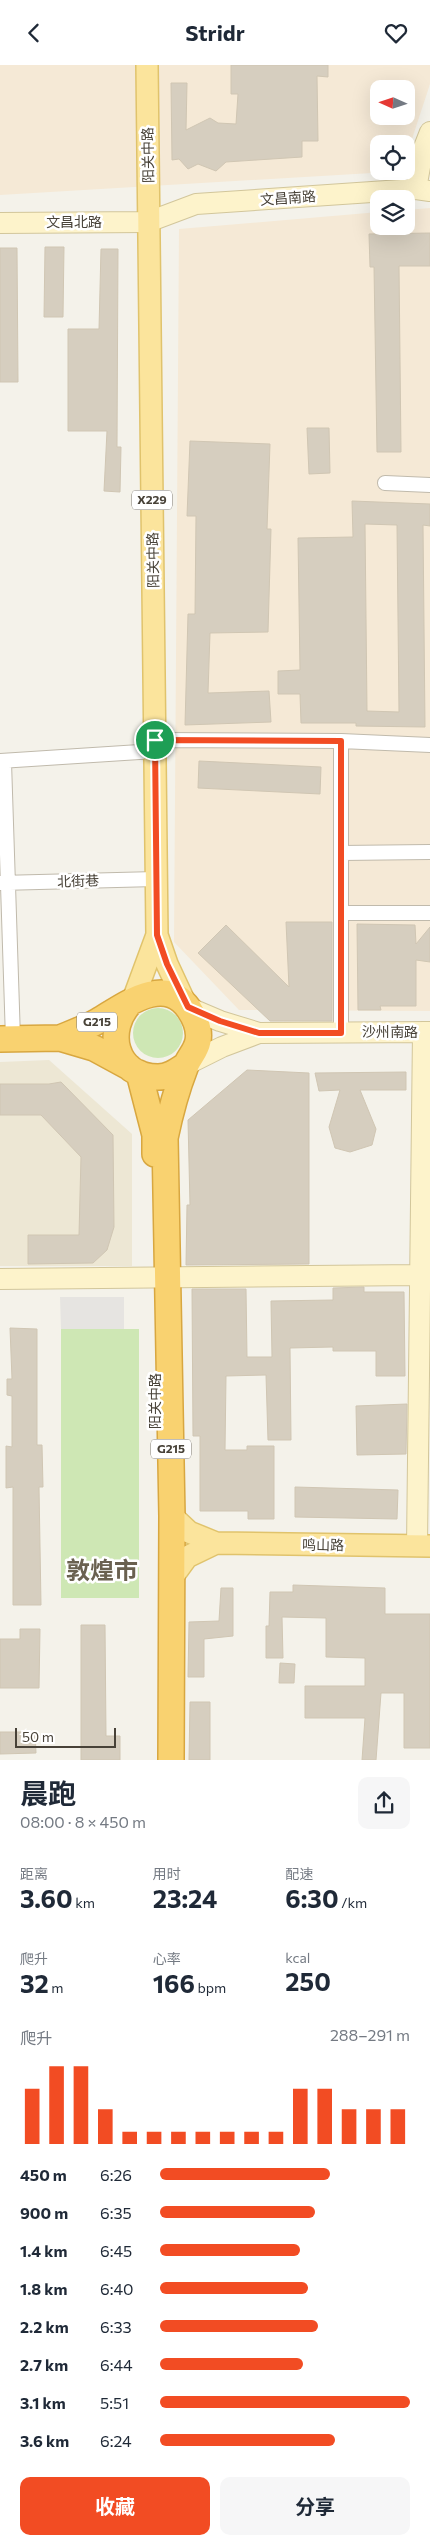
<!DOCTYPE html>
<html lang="zh">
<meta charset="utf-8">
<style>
:root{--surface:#fff;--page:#f6f6f7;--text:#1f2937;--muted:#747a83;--accent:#f24c23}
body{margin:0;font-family:Commissioner,"Noto Sans SC",sans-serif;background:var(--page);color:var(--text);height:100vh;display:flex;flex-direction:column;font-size:19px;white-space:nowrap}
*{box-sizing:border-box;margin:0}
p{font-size:16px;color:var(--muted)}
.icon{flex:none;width:28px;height:28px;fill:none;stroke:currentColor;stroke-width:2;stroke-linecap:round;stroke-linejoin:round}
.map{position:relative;height:1695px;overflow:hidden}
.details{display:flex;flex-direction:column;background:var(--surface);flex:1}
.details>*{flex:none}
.needle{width:32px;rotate:273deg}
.fabs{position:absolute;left:370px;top:15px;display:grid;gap:10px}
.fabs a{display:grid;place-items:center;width:45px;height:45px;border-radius:10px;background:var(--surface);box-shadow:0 5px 20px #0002;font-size:25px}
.scale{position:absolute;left:15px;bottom:12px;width:101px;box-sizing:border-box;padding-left:5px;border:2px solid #484238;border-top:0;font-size:14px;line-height:18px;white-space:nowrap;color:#484238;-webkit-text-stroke:4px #fff;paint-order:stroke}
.pin{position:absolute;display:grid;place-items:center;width:42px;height:42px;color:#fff;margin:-21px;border:2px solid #fff;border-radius:50%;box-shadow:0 1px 5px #0007}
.round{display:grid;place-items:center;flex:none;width:52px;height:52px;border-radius:10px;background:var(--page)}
.summary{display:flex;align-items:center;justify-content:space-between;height:85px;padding:0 20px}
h1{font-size:28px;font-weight:700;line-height:38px}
.figures{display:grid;grid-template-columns:repeat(3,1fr);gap:8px;height:85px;padding:5px 20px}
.figures div{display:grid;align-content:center}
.figures b{font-size:25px;font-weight:700}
.figures small{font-size:14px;font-weight:400}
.figures p{font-size:14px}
.chart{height:140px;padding:10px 20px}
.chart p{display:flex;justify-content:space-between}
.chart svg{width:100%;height:90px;margin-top:5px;stroke:var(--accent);stroke-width:6}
.button{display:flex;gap:10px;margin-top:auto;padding:10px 20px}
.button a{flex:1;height:58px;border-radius:10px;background:var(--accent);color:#fff;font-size:20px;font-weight:700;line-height:58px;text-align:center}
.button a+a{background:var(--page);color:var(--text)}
ul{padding:0 20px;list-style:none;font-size:16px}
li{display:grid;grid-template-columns:80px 60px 1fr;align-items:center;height:38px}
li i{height:12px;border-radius:6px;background:var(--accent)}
header{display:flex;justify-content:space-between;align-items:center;height:65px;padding:0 20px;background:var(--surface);font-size:22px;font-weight:700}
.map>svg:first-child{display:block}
.commercial{fill:#f5e9d6;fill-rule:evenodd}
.education{fill:#ede7d4}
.green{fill:#cee7b4}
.parking{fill:#e6e4e1}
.building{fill:#d6cebf;stroke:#d0c6b3;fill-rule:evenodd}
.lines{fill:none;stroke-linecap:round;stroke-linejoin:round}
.street-casing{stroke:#c0baac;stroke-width:16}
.secondary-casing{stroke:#d2c69b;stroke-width:22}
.primary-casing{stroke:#e0c36c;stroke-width:24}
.highway-casing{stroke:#d8a740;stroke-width:28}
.street{stroke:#fff;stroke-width:14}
.secondary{stroke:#fdf3cb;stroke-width:20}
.primary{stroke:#fbe49c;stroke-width:21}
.highway{stroke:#f9d270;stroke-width:25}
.route-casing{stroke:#fff;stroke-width:10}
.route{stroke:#f24c23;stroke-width:6}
.labels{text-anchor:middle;stroke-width:5;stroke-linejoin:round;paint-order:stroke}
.shield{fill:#fff;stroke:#7f7b74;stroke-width:1}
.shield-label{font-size:12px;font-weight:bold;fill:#484238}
.street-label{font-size:14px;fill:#484238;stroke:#fff}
.town-label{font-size:24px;font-weight:bold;fill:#6a6150;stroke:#fff}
</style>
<header><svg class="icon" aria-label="back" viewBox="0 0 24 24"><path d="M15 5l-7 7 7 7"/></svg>Stridr<svg class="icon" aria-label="heart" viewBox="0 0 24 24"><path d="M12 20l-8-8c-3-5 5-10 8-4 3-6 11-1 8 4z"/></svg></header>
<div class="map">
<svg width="430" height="1695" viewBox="0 0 430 1695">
<rect width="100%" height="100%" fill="#f4f2ea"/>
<path class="commercial" d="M0 0H430V19L412 74 406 83V79H379V106L389 107 0 130ZM379 24H406V51H379Z
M430 143V946L239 945 174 877 179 164 379 147V161H406V145Z"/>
<path class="education" d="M49 995 132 1069V1201H0V997Z"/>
<path class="green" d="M133 968a25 25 0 1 1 50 0a25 25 0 1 1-50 0Z
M61 1264H139V1533H61Z"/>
<path class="parking" d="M60 1232H124V1264H61Z"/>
<path class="building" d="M231 0H328V12L317 11 318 76H302V92L226 97 216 106 198 99 188 104 179 94 172 95 171 18H187L186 65 210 53 218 58 236 59 238 29H231Z
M430 168V201H399L401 387H377L374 202H370L369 169Z
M45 182H64L63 252H44Z
M0 183H17L18 317H0Z
M101 184H118L117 382H121L120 427 104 426 107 366H68V264H99Z
M307 363H329L330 408 309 409Z
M190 376 270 379 267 464H271L268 567 210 568 208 628 269 626 271 657 185 660 188 549H195L196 451H187Z
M352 436 430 439V461L423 460 425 662 356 661V658H301L300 629H278V606L300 605 298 473 353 472ZM365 459 397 460 399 647 367 646Z
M199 696 321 702 320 729 198 723Z
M286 857H332V956H270L198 888 226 860 289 922Z
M357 859 415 860 416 879 430 862V897L416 895V941H380L381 945H358Z
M247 1005 309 1008V1199L186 1200 187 1140H190L188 1055Z
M406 1007V1025H360L376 1064 372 1080 350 1087 335 1083 329 1062 340 1025 319 1026 315 1008Z
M61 1017 113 1070 114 1162 107 1185 93 1198 28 1199V1170H79L81 1092 41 1050H0V1019H49Z
M364 1222V1227H404L405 1311H376V1286H333V1282L290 1283 291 1375H268L266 1310 226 1311 225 1385H247V1381H274V1454H248V1446H200V1371H193L192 1224H246L247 1292H272L271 1236 333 1235V1223Z
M10 1263 37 1264V1380H42L43 1422H39L41 1540H13V1422L6 1423V1381L12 1382V1331L7 1330V1314H12Z
M407 1339 406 1389 357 1390 356 1341Z
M295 1422 398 1425 397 1454 295 1452Z
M293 1520 385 1523V1549H430V1683H404V1628H381L376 1695H362L365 1653H305V1621H365V1593L326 1592V1553L282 1552 283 1593H266V1561H269L270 1527H293Z
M221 1523H233V1571L204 1574V1612H188L189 1557 219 1556Z
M81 1560H105L106 1671H120V1695H81Z
M20 1564H40L39 1623H0V1574H20Z
M280 1598 295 1599 294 1618H279Z
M190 1637H210V1695H189Z
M0 1667H35L36 1688 0 1689Z"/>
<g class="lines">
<defs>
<path id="street" d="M385 418 430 420
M155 675 341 676 430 680
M0 696 155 686
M4 697 13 974
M341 788 430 787
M0 818 156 814
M341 848H430
M341 968V676"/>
<path id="secondary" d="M416 124 423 85 430 67
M0 158 148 157 196 139 416 124 430 126
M187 942 220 956 259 968 430 967
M186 1000 222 982 259 968
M0 1214 420 1210
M417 1481 423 967"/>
<path id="primary" d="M147 0 157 870 167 899 187 942
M133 935 157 870
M216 1478 430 1481
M171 1514 187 1492 216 1478 189 1467 172 1451"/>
<path id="highway" d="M131 937C104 964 114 1012 158 1012 169 1012 177 1006 186 1000
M60 973C72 968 86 963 98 956 123 942 164 908 189 944 195 953 200 965 198 976 196 987 188 993 185 1003 176 1026 170 1049 165 1073L172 1451 171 1695
M0 974 60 973 94 983 129 1002
M139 1008 155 1070V1089"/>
</defs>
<use href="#street" class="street-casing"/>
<use href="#secondary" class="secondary-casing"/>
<use href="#primary" class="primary-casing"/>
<use href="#highway" class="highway-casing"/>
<use href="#street" class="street"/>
<use href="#secondary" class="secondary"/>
<use href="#primary" class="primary"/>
<use href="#highway" class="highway"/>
</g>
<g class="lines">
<defs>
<path id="route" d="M155 675 341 676V968H259L220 956 188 942 167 899 157 870Z"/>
</defs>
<use href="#route" class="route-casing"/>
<use href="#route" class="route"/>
</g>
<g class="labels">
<g class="shield">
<rect x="132" y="425.5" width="40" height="19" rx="4"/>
<rect x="77" y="947.5" width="40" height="19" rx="4"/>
<rect x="151" y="1374.5" width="40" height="19" rx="4"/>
</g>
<g class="shield-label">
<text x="152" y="439">X229</text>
<text x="97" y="961">G215</text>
<text x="171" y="1388">G215</text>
</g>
<g class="street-label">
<text transform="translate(148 90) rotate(-91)" y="5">阳关中路</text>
<text transform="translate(288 133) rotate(-4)" y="5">文昌南路</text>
<text x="74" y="162">文昌北路</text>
<text transform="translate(153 495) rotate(-91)" y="5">阳关中路</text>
<text transform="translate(78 816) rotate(-2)" y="5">北街巷</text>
<text x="390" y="972">沙州南路</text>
<text transform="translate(155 1336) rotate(-90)" y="5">阳关中路</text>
<text transform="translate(323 1480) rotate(1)" y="5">鸣山路</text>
</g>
<g class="town-label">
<text x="102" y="1514">敦煌市</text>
</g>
</g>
</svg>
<div class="fabs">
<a><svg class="needle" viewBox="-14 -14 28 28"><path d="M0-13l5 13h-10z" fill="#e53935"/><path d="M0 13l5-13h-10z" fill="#747a83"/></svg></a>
<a><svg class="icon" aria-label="locate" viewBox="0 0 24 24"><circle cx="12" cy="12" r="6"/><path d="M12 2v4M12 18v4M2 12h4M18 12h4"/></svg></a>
<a><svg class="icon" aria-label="layers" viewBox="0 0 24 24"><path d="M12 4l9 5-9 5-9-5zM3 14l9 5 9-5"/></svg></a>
</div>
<div class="scale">50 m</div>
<div class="pin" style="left:155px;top:675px;background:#1e9e55"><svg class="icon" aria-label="arrive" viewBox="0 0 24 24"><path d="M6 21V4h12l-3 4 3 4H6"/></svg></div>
</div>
<section class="details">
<div class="summary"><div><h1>晨跑</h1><p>08:00 · 8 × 450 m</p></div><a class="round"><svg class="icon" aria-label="share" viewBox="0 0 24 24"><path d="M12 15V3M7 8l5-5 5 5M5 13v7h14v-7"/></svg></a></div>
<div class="figures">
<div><p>距离</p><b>3.60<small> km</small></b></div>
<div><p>用时</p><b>23:24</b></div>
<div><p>配速</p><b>6:30<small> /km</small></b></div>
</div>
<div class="figures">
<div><p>爬升</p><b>32<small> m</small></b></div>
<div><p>心率</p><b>166<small> bpm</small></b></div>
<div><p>kcal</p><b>250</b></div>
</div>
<div class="chart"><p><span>爬升</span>288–291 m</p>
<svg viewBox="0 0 160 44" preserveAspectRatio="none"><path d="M5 44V17M15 44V6M25 44V6M35 44V27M45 44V38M55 44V38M65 44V38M75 44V38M85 44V38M95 44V38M105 44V38M115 44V17M125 44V17M135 44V27M145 44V27M155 44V27"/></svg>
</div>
<ul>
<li><b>450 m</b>6:26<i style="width:68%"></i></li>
<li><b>900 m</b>6:35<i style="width:62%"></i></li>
<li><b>1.4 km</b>6:45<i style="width:56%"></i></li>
<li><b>1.8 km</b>6:40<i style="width:59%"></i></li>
<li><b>2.2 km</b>6:33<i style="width:63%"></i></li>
<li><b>2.7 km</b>6:44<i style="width:57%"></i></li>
<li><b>3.1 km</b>5:51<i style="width:100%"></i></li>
<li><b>3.6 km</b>6:24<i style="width:70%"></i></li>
</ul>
<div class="button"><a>收藏</a><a>分享</a></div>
</section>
